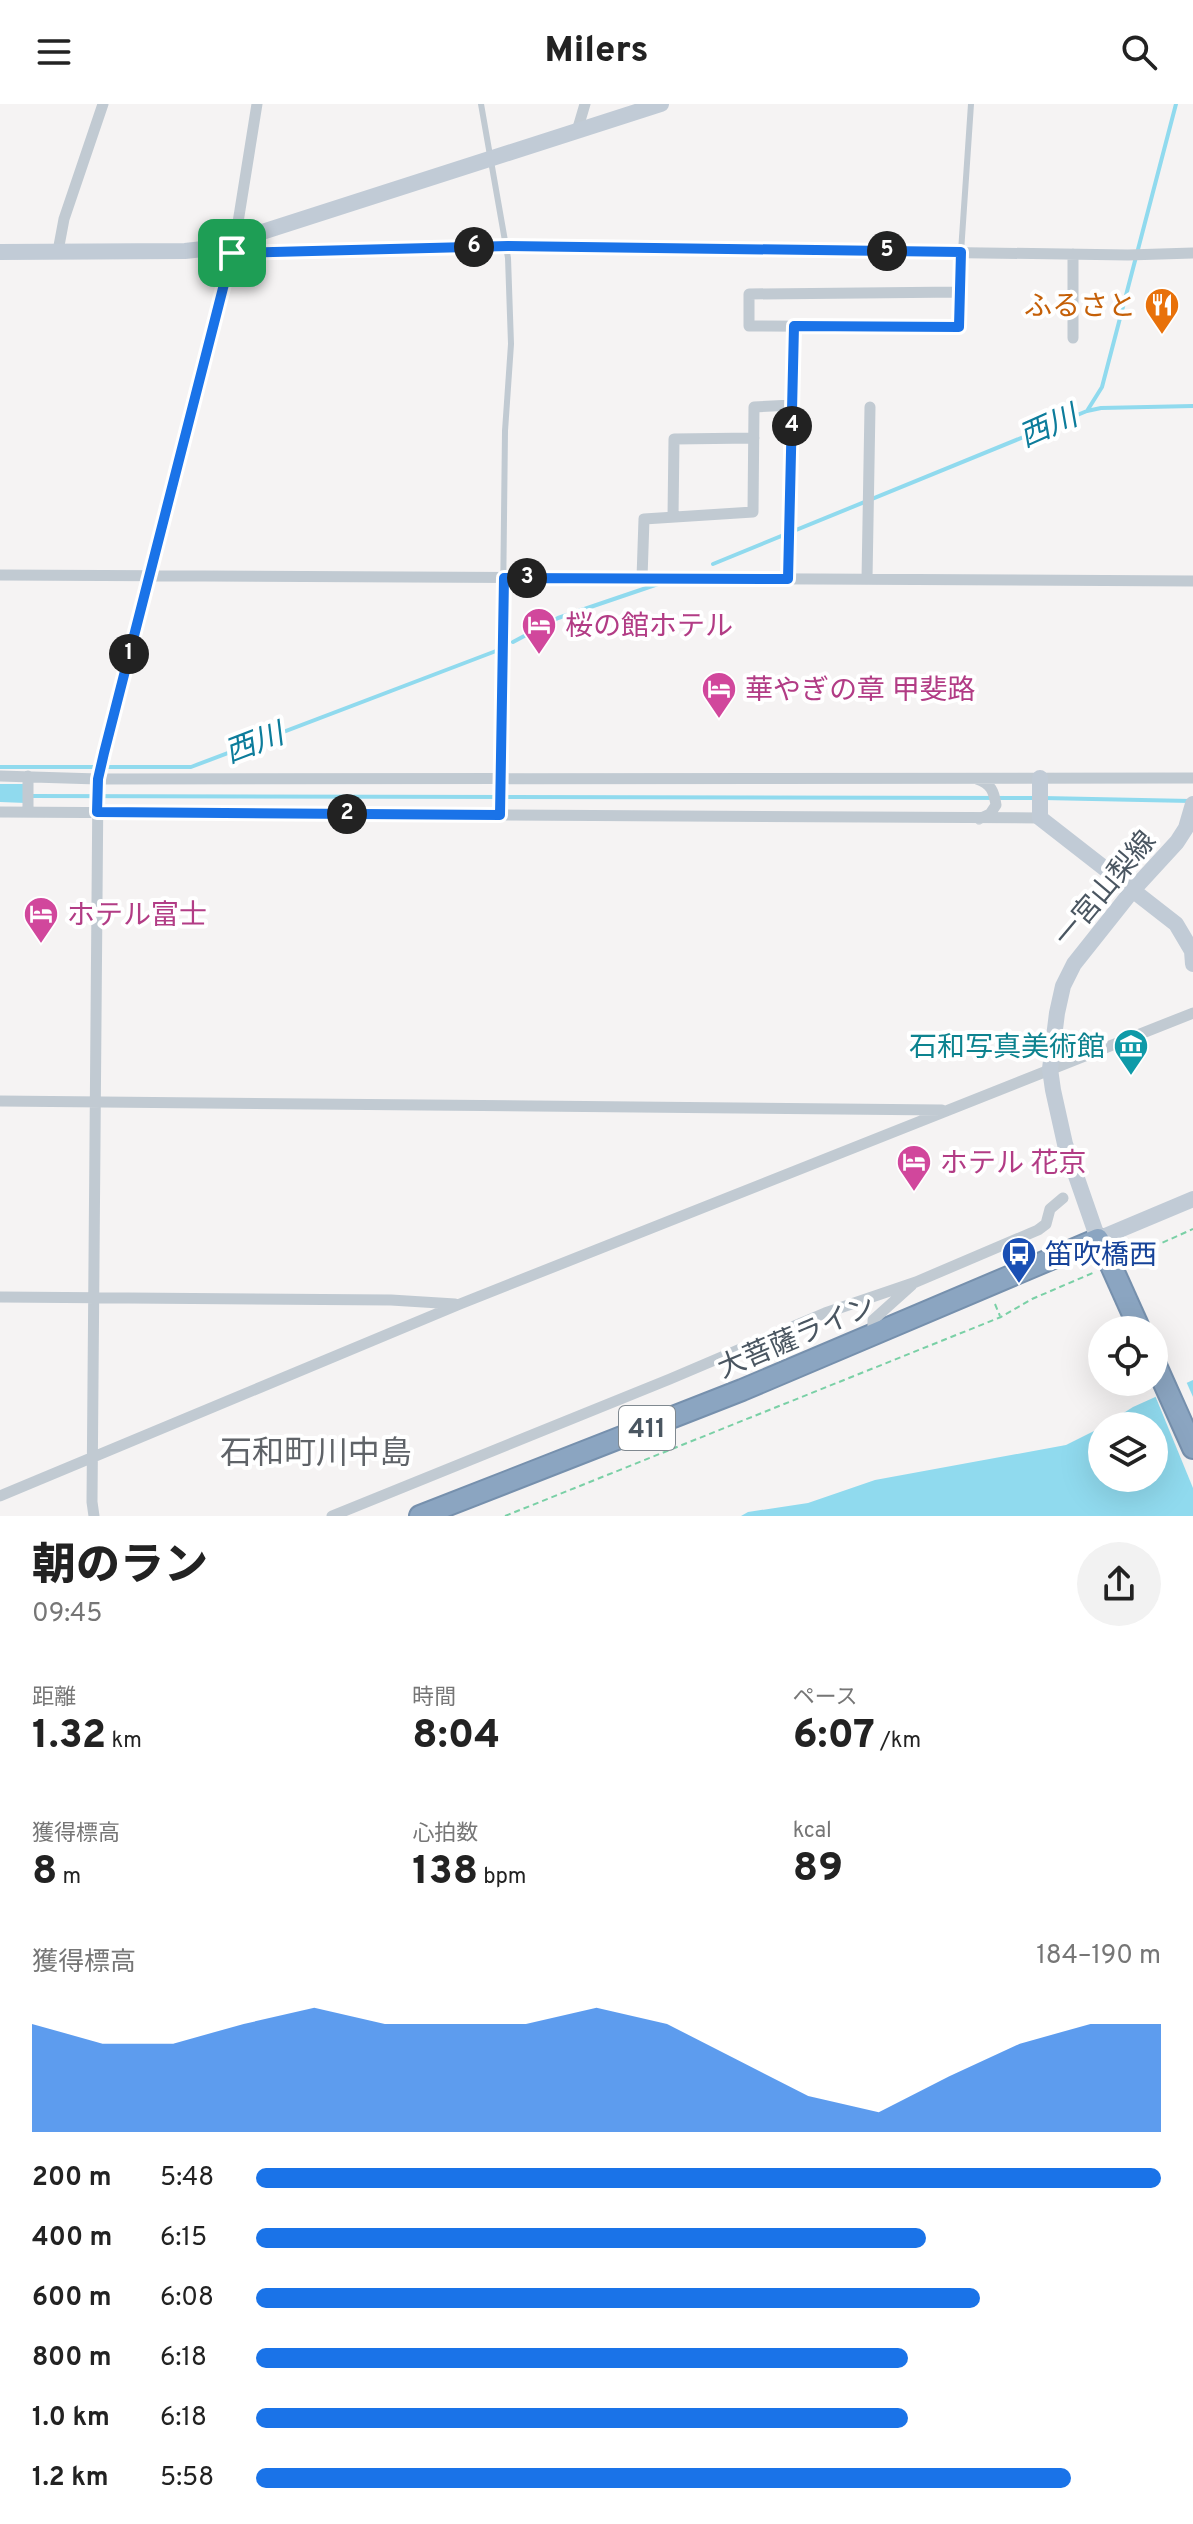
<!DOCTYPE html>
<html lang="ja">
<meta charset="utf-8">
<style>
:root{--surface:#fff;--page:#f2f2f2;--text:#222;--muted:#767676;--accent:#1a73e8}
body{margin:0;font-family:Overpass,"Noto Sans JP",sans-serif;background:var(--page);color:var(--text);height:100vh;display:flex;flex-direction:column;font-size:30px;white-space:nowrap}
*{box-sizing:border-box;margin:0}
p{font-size:26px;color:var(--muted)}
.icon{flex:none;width:44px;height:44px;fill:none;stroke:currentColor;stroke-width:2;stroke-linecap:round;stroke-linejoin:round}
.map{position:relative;height:1412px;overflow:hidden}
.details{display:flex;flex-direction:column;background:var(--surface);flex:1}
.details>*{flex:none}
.fabs{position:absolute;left:1088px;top:1212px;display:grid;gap:16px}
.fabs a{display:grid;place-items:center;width:80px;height:80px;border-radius:50%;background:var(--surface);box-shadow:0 8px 32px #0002;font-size:40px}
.pin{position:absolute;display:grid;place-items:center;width:68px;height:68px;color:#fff;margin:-34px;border-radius:16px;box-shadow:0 4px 12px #0006}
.km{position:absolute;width:40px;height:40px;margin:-20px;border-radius:50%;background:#222;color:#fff;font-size:22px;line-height:40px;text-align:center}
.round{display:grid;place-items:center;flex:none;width:84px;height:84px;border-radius:42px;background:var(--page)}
.summary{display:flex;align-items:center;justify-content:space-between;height:136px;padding:0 32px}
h1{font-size:44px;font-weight:800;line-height:60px}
.figures{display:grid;grid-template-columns:repeat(3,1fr);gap:12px;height:136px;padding:8px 32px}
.figures div{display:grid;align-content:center}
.figures b{font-size:40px;font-weight:800}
.figures small{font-size:22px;font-weight:400}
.figures p{font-size:22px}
.chart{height:224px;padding:16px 32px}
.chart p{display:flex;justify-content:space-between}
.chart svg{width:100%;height:144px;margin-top:8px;fill:var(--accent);opacity:.7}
ul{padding:0 32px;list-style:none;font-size:26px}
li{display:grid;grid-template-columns:128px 96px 1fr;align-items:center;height:60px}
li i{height:20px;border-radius:10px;background:var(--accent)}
header{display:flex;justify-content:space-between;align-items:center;height:104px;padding:0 32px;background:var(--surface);font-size:36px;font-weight:800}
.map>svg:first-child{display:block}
.water{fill:#90daee}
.pier{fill:#f5f3f3}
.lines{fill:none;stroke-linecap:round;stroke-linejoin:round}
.stream{stroke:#90daee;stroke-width:4}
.highway-casing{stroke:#7690ad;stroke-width:24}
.path{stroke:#7ad0a6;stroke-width:2;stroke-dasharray:6 4;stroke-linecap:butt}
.lane{stroke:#c1cad2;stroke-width:6}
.street{stroke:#c1cad2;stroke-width:11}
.secondary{stroke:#c1cbd6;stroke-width:16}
.highway{stroke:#8ba5c1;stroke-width:20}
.highway-bridge-casing{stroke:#7690ad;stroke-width:24;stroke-linecap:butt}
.highway-bridge{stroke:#8ba5c1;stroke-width:20}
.route-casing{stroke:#fff;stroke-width:16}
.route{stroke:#1a73e8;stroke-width:10}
.labels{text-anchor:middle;stroke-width:8;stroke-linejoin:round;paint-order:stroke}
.shield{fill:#fff;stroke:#808990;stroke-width:2}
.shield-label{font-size:26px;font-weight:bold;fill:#4a5661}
.food-label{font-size:28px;fill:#c56008;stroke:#fff;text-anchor:end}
.hotel-label{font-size:28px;fill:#b23c85;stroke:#fff;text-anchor:start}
.street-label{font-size:28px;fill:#4a5661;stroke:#fff}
.culture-label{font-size:28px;fill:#0d838f;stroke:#fff;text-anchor:end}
.transit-label{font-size:28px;fill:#164399;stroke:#fff;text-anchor:start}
.water-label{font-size:30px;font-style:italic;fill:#0c7c9b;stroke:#fff}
.quarter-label{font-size:32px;fill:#5f6368;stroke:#fff}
</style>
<header><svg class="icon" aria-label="menu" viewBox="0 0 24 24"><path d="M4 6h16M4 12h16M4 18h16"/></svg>Milers<svg class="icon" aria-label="search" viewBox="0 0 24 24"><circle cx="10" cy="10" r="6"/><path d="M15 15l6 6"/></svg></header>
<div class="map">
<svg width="1193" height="1412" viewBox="0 0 1193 1412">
<rect width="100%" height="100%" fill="#f5f3f3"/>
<path class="water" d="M0 680H25L26 699 0 698Z
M1193 1276V1412H741L748 1408 808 1399 875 1376 1066 1341 1102 1323V1374H1154V1322H1103L1133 1303Z"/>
<path class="pier" d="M1185 1275 1193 1293V1384L1154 1289Z"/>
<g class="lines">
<path class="stream" d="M1087 307 1102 283 1176 0
M713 460 1087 307 1101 304 1193 302
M513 538 558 514 664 478
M0 663H191L496 547
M31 692 1035 694
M1043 694 1191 697"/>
<defs>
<path id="highway" d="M1154 1257 1193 1344
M420 1412 742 1286 1098 1135 1109 1157"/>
</defs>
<use href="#highway" class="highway-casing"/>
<path class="path" d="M1126 1155 1193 1125
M995 1200 1000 1212
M505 1412 1001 1213 1032 1195 1095 1168"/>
<path class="lane" d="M481 0 508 154 511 240 505 327 501 674
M961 148 971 0"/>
<path class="street" d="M577 27 585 0
M58 147 64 115 103 0
M232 149 508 142 1128 151 1193 149
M1073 150V234
M960 188 749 190V222L959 223 961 148
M673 413 674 335 754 334
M0 471 1193 477
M642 474 644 415 753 408 754 303 792 301
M788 475 794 222
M867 475 870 303
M0 672 98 675 1193 674
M28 672V708
M977 675C991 680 994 687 996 701L990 710 979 715
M0 708 1040 714
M500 711 501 674
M0 997 942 1006
M0 1193 391 1196 455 1200
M873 1231V1216L912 1181
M0 1392 460 1200 1193 909
M94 1412 92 1398 98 675 225 183 235 137 257 0
M332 1412 670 1275 825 1209 916 1178 1038 1126 1046 1120 1050 1105 1063 1094"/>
<path class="secondary" d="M0 148 185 147 212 144 661 0
M1040 674V714L1176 820 1192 847 1193 860
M1193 700 1186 724 1177 738 1132 787 1074 860 1063 882 1057 909 1050 965 1053 986 1065 1040 1098 1135 1193 1095"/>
<use href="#highway" class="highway"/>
<defs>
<path id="highway-bridge" d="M1109 1157 1140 1226"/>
</defs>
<use href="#highway-bridge" class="highway-bridge-casing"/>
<use href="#highway-bridge" class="highway-bridge"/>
</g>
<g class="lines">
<defs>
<path id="route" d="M508 142 961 148 959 223 794 222 788 475 504 474 500 711 97 708 98 675 104 649 232 149Z"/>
</defs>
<use href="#route" class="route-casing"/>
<use href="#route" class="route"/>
</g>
<defs>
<symbol id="restaurant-pin" viewBox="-11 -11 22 30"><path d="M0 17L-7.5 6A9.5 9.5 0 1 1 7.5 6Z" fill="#e8710a" stroke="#fff"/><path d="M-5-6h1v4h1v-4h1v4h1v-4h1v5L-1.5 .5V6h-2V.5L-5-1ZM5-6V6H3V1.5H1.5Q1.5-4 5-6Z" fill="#fff"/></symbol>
<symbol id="hotel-pin" viewBox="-11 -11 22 30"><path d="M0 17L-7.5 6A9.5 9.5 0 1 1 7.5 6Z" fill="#d1479c" stroke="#fff"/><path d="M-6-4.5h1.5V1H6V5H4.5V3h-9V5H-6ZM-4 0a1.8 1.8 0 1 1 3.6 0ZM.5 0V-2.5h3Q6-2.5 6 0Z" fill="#fff"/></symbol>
<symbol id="museum-pin" viewBox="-11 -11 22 30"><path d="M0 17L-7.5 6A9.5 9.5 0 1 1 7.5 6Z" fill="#0f9aa8" stroke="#fff"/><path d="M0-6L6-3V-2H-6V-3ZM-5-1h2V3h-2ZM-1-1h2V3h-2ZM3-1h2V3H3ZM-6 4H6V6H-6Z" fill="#fff"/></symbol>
<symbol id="bus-pin" viewBox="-11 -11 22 30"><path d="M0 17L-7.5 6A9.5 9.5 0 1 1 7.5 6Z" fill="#1a4fb4" stroke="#fff"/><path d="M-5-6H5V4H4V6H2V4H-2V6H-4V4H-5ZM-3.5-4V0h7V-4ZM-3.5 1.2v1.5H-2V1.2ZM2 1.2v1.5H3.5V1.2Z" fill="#fff"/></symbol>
</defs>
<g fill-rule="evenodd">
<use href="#restaurant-pin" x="1142" y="181" width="40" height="54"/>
<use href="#hotel-pin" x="519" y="501" width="40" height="54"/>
<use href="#hotel-pin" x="699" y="565" width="40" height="54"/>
<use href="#hotel-pin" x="21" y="790" width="40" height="54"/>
<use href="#museum-pin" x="1111" y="922" width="40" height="54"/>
<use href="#hotel-pin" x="894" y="1038" width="40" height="54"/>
<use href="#bus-pin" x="999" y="1130" width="40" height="54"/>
</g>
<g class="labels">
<rect class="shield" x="619" y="1302" width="56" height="44" rx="6"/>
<g class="shield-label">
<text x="647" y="1333">411</text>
</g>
<g class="food-label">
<text x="1136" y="211">ふるさと</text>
</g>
<g class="hotel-label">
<text x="565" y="531">桜の館ホテル</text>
<text x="745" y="595">華やぎの章 甲斐路</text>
<text x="67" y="820">ホテル富士</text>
<text x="940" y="1068">ホテル 花京</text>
</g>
<g class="street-label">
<text transform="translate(1104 784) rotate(-50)" y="10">一宮山梨線</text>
<text transform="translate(796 1232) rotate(-23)" y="10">大菩薩ライン</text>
</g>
<g class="culture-label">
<text x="1105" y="952">石和写真美術館</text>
</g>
<g class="transit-label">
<text x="1045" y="1160">笛吹橋西</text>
</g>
<g class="water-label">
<text transform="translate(1048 322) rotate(-24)" y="10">西川</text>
<text transform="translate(254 639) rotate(-21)" y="10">西川</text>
</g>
<g class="quarter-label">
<text x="316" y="1359">石和町川中島</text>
</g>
</g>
</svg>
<div class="fabs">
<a><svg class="icon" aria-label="locate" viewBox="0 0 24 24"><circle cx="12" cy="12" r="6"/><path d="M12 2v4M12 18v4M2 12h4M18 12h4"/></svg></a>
<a><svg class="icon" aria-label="layers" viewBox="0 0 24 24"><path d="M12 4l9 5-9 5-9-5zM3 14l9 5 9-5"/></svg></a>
</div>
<div class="pin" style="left:232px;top:149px;background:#1e9e55"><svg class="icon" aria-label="arrive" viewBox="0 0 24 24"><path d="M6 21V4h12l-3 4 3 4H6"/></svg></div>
<b class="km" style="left:129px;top:550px">1</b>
<b class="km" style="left:347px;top:710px">2</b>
<b class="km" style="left:527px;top:474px">3</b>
<b class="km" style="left:792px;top:322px">4</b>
<b class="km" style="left:887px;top:147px">5</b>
<b class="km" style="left:474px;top:143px">6</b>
</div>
<section class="details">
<div class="summary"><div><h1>朝のラン</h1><p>09:45</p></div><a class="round"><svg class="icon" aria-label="share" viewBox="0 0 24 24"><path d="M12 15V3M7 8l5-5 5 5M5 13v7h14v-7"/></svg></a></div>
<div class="figures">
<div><p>距離</p><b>1.32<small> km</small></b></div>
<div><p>時間</p><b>8:04</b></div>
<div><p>ペース</p><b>6:07<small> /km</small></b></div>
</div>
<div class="figures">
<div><p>獲得標高</p><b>8<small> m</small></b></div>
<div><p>心拍数</p><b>138<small> bpm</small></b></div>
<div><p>kcal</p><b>89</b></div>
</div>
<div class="chart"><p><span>獲得標高</span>184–190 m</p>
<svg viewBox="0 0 160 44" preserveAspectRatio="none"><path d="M0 44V11L10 17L20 17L30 11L40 6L50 11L60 11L70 11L80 6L90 11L100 22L110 33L120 38L130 27L140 17L150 11L160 11V44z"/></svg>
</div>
<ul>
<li><b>200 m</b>5:48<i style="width:100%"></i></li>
<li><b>400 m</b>6:15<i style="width:74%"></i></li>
<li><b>600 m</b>6:08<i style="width:80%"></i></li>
<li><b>800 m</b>6:18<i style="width:72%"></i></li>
<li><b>1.0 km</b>6:18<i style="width:72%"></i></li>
<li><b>1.2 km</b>5:58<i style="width:90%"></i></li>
</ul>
</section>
